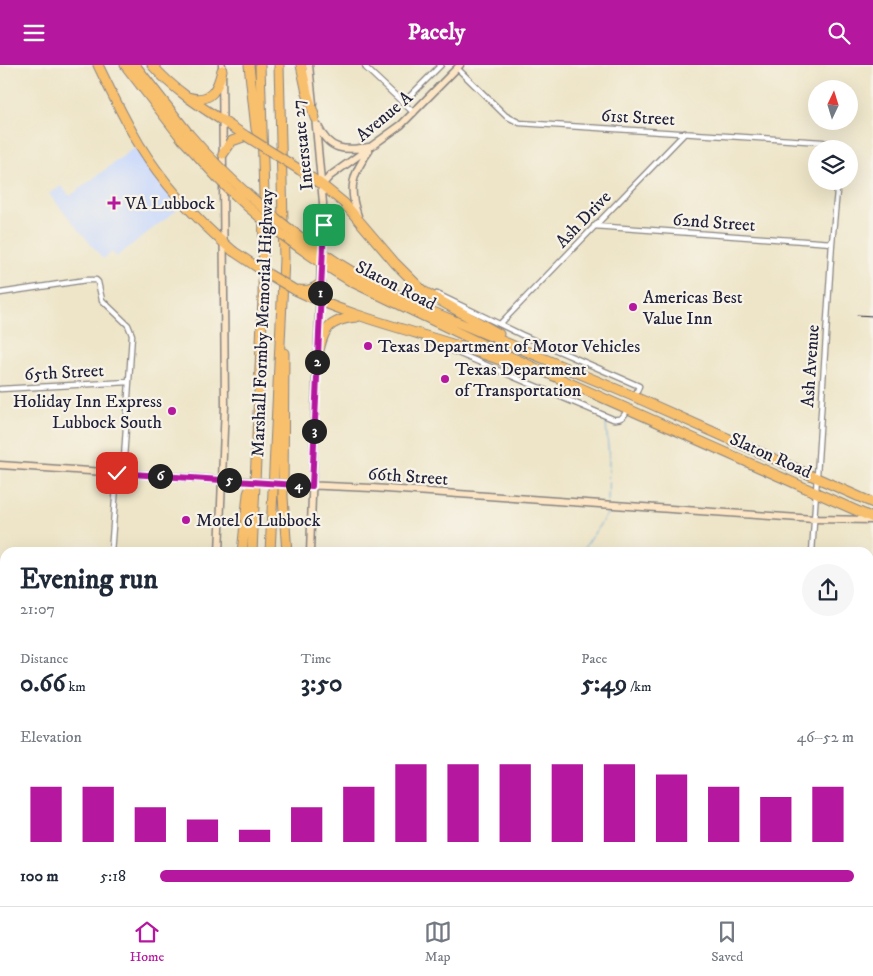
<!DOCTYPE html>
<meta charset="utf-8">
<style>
:root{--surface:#fff;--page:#f6f6f7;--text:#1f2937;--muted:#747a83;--line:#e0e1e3;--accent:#b5179e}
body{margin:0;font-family:"IM FELL DW Pica",serif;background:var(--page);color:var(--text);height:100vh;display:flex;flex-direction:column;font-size:19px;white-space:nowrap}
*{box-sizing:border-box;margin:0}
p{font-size:16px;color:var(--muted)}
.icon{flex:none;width:28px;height:28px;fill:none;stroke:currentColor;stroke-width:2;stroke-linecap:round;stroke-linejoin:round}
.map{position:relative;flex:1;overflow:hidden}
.panel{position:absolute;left:0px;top:482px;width:874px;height:359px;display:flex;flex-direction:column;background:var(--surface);border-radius:15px 15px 0 0;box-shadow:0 5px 20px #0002}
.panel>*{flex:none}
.needle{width:32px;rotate:4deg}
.tools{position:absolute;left:808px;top:15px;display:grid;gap:10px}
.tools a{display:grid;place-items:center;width:50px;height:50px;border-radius:50%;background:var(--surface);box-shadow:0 5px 20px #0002;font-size:25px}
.pin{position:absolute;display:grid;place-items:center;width:42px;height:42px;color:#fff;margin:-21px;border-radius:10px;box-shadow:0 2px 8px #0006}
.km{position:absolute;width:25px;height:25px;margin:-12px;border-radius:50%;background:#222;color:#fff;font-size:14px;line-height:25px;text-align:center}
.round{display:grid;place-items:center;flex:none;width:52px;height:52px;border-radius:26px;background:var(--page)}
.head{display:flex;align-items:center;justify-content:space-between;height:85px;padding:0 20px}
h1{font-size:28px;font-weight:700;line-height:38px}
.metrics{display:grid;grid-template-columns:repeat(3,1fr);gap:8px;height:85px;padding:5px 20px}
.metrics div{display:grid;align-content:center}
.metrics b{font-size:25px;font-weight:700}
.metrics small{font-size:14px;font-weight:400}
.metrics p{font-size:14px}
.chart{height:140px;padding:10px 20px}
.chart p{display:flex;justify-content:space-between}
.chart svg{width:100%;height:90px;margin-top:5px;stroke:var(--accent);stroke-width:6}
ul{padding:0 20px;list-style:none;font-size:16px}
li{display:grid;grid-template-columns:80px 60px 1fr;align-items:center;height:38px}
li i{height:12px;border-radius:6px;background:var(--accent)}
header{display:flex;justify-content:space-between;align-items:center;height:65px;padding:0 20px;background:var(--accent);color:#fff;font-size:22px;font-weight:700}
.tabs{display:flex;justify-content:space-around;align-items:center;height:70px;border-top:1px solid var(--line);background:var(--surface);font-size:14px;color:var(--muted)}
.tabs a{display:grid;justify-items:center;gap:2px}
.tabs .active{color:var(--accent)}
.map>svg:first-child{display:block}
.built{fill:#cddbfa}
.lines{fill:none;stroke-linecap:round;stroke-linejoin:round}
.stream{stroke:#65a7d9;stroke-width:1}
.street-casing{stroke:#888482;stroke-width:7}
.secondary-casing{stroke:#888482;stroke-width:9}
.highway-casing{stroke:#888482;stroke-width:11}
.street{stroke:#fff;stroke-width:4.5}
.secondary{stroke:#fce5c4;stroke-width:6}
.highway{stroke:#f8bf6c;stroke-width:9}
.rail{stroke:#22223b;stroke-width:1}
.secondary-bridge-casing{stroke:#888482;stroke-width:9;stroke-linecap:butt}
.highway-bridge-casing{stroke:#888482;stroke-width:11;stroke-linecap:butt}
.secondary-bridge{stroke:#fce5c4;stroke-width:6}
.highway-bridge{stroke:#f8bf6c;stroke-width:9}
.route-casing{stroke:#fff;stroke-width:10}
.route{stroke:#b5179e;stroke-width:6}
.poi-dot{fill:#b5179e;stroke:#f7f3e8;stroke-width:2}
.labels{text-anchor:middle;stroke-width:4.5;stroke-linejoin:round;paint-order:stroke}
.street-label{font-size:18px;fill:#22223b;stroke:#f7f3e8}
.poi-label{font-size:18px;fill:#22223b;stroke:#f7f3e8;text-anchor:start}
</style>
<header><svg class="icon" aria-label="menu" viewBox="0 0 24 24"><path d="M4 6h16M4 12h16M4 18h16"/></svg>Pacely<svg class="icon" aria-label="search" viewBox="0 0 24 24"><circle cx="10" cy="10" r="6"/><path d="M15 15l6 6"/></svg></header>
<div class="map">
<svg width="873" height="841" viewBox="0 0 873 841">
<rect width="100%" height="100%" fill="#f7f3e8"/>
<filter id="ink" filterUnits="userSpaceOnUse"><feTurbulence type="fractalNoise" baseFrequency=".02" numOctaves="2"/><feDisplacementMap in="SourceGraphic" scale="10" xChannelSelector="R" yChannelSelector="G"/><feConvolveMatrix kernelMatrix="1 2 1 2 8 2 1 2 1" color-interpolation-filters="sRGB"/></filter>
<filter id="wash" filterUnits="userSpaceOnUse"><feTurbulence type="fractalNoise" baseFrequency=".0096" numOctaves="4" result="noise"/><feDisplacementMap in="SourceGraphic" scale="20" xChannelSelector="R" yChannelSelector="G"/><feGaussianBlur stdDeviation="1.12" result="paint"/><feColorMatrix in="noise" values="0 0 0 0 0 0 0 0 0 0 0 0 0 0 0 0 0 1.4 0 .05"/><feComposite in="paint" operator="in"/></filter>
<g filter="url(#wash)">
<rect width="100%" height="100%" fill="#eee5c8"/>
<path class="built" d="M135 82 174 132 170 136 171 139 177 145 116 192 112 187 103 194 49 129 61 121 70 131Z"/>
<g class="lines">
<path class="stream" d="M606 358 609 394 608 437
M581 488 607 449 608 443"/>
</g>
</g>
<g filter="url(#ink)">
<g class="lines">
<defs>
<path id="street" d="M365 0 366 3 414 48
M457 3 506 51 520 58 822 77 830 79 836 84
M403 38 441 0
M594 161 832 178
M0 228 86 215H96L98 217 102 235 128 260 132 270 123 409
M437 229 522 270 639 321 635 332
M500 259 685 68
M434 278 613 354C621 355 624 352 627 345
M0 324 129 317
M111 488 117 408
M812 488 832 178 838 116"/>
<path id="secondary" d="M222 0 223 106
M309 0 313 39
M315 51 323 138 318 280
M318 61C329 86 345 86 369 82
M322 120 330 111 401 60 460 0
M358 151C348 124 352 109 369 86
M0 400 224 415
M303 420 372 423 814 454 873 455
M219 488 225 340 223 116
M310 488 317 290
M0 631H5
M0 729H5
M0 740 5 742
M130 841C163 836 188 839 221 841
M274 841 275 836"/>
<path id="highway" d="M98 0C111 27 124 54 139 79 164 120 197 155 233 186
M125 0 182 74
M135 0 188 68
M152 0C178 30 213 49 246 71
M249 0 256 64 259 74
M301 0 307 28 315 53
M188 32C211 39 218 24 222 5
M223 89 232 76 246 71
M300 105 322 120 344 138 395 198 423 226 499 269
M356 209 419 241 635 332 873 438
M352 217 482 279 873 453
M295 225C366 259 444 272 516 301
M298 225C308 226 313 225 321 218
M284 288 283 432 287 488
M317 294C323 266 326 255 357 252
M242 488 248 429 252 417
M252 488 263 232 264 129 260 0
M270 488 284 194 279 0
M0 755H5
M0 791H5
M0 805 5 806
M869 817 873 818
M869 835 873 836
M430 836 535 841
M0 841H1
M51 841 82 836
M239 841V836
M255 841 256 836"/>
</defs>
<use href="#street" class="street-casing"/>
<use href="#secondary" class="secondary-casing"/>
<use href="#highway" class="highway-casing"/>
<use href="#street" class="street"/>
<use href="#secondary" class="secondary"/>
<use href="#highway" class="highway"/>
<path class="rail" d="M857 250 873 251"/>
<defs>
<path id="secondary-bridge" d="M228 415 303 420"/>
<path id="highway-bridge" d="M188 68C237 125 292 171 356 209
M246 71 300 105
M182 74C199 91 214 111 232 127 268 162 309 191 352 217
M233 186 260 204 295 225"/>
</defs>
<use href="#secondary-bridge" class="secondary-bridge-casing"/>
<use href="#highway-bridge" class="highway-bridge-casing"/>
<use href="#secondary-bridge" class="secondary-bridge"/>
<use href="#highway-bridge" class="highway-bridge"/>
</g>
</g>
<g class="lines" filter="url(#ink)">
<defs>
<path id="route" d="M117 408 312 421 324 160"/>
</defs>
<use href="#route" class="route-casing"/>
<use href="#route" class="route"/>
</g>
<g class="poi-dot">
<path d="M111.5 130.5h5v5h5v5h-5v5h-5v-5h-5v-5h5z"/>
<circle cx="633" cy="242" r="5"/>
<circle cx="368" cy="281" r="5"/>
<circle cx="445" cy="314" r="5"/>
<circle cx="172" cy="346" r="5"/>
<circle cx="186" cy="455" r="5"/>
</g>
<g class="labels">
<g class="street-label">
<text transform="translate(384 51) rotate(-40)" y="6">Avenue A</text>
<text transform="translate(638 52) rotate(3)" y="6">61st Street</text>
<text transform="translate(302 80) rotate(-96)" y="6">Interstate 27</text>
<text transform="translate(583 154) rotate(-46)" y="6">Ash Drive</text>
<text transform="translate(714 157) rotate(4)" y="6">62nd Street</text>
<text transform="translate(396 220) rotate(27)" y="6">Slaton Road</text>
<text transform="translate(262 258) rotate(-88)" y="6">Marshall Formby Memorial Highway</text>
<text transform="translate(810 301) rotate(-86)" y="6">Ash Avenue</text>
<text transform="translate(64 307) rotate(-3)" y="6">65th Street</text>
<text transform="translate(771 390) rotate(24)" y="6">Slaton Road</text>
<text transform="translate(408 411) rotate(4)" y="6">66th Street</text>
</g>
<g class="poi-label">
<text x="125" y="144">VA Lubbock</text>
<text x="643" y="238">Americas Best<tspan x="643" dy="21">Value Inn</tspan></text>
<text x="378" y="287">Texas Department of Motor Vehicles</text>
<text x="455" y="310">Texas Department<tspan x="455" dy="21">of Transportation</tspan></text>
<text x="162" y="342" text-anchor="end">Holiday Inn Express<tspan x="162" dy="21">Lubbock South</tspan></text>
<text x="196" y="461">Motel 6 Lubbock</text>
</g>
</g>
</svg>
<div class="tools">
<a><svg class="needle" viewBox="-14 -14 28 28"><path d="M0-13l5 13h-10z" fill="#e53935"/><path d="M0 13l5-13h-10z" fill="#747a83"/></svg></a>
<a><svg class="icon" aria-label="layers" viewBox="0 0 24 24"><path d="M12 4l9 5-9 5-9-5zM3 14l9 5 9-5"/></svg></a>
</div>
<div class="pin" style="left:324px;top:160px;background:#1e9e55"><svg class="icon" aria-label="arrive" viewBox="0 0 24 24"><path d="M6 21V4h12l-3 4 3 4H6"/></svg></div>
<div class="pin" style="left:117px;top:408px;background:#d93025"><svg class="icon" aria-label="check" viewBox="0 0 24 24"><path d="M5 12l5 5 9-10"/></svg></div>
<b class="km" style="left:320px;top:228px">1</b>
<b class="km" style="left:317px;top:297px">2</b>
<b class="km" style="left:314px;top:366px">3</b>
<b class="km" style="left:298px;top:420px">4</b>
<b class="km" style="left:229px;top:415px">5</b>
<b class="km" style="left:160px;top:411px">6</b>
<section class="panel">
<div class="head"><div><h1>Evening run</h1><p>21:07</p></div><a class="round"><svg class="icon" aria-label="share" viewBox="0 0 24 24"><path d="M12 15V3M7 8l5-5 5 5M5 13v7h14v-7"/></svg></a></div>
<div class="metrics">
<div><p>Distance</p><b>0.66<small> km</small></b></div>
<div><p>Time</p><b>3:50</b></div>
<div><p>Pace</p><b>5:49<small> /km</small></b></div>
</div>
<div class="chart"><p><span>Elevation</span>46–52 m</p>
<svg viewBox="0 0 160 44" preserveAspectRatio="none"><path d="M5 44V17M15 44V17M25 44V27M35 44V33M45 44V38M55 44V27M65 44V17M75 44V6M85 44V6M95 44V6M105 44V6M115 44V6M125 44V11M135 44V17M145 44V22M155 44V17"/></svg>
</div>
<ul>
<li><b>100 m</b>5:18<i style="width:100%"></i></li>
</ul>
</section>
</div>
<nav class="tabs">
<a class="active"><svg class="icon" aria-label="home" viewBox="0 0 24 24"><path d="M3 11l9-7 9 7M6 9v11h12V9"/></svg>Home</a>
<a><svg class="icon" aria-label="map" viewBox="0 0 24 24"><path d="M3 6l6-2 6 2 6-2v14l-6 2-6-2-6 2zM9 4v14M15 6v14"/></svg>Map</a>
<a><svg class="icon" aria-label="saved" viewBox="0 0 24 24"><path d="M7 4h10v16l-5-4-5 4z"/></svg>Saved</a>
</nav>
